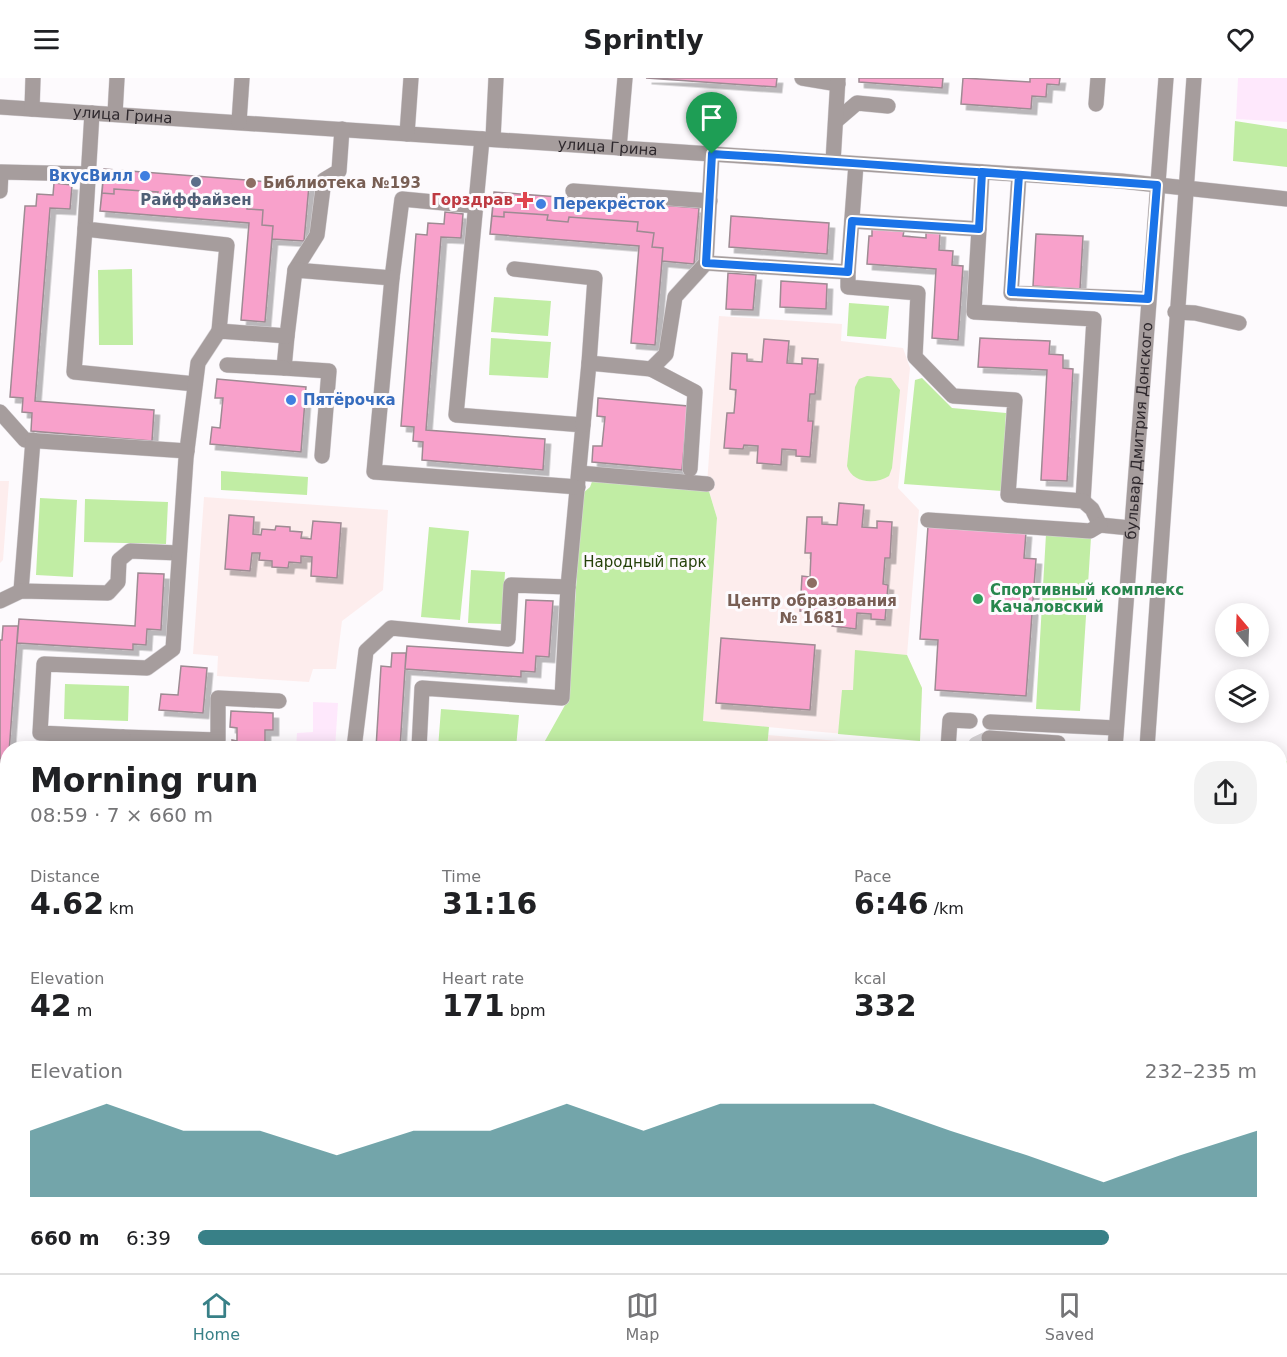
<!DOCTYPE html>
<meta charset="utf-8">
<style>
:root{--surface:#fff;--page:#f2f2f2;--text:#202124;--muted:#757577;--line:#e0e0e0;--accent:#388087}
body{margin:0;font-family:"DejaVu Sans",sans-serif;background:var(--page);color:var(--text);height:100vh;display:flex;flex-direction:column;font-size:22px;white-space:nowrap}
*{box-sizing:border-box;margin:0}
p{font-size:20px;color:var(--muted)}
.icon{flex:none;width:33px;height:33px;fill:none;stroke:currentColor;stroke-width:2;stroke-linecap:round;stroke-linejoin:round}
.map{position:relative;flex:1;overflow:hidden}
.details{position:absolute;left:0px;top:663px;width:1287px;height:532px;display:flex;flex-direction:column;background:var(--surface);border-radius:24px 24px 0 0;box-shadow:0 3px 15px #0003}
.details>*{flex:none}
.needle{width:39px;rotate:341deg}
.fabs{position:absolute;left:1215px;top:525px;display:grid;gap:12px}
.fabs a{display:grid;place-items:center;width:54px;height:54px;border-radius:50%;background:var(--surface);box-shadow:0 3px 15px #0003;font-size:30px}
.pin{position:absolute;display:grid;place-items:center;width:51px;height:51px;color:#fff;margin:-62px -26px;border-radius:50% 50% 50% 0;rotate:-45deg;box-shadow:0 0 6px #0007}
.pin .icon{rotate:45deg}
.round{display:grid;place-items:center;flex:none;width:63px;height:63px;border-radius:24px;background:var(--page)}
.headline{display:flex;align-items:center;justify-content:space-between;height:102px;padding:0 30px}
h1{font-size:33px;font-weight:600;line-height:45px}
.stats{display:grid;grid-template-columns:repeat(3,1fr);gap:9px;height:102px;padding:6px 30px}
.stats div{display:grid;align-content:center}
.stats b{font-size:30px;font-weight:600}
.stats small{font-size:16px;font-weight:400}
.stats p{font-size:16px}
.chart{height:168px;padding:12px 30px}
.chart p{display:flex;justify-content:space-between}
.chart svg{width:100%;height:108px;margin-top:6px;fill:var(--accent);opacity:.7}
ul{padding:0 30px;list-style:none;font-size:20px}
li{display:grid;grid-template-columns:96px 72px 1fr;align-items:center;height:45px}
li i{height:15px;border-radius:8px;background:var(--accent)}
header{display:flex;justify-content:space-between;align-items:center;height:78px;padding:0 30px;background:var(--surface);font-size:27px;font-weight:600}
.menu{display:flex;justify-content:space-around;align-items:center;height:84px;border-top:2px solid var(--line);background:var(--surface);font-size:16px;color:var(--muted)}
.menu a{display:grid;justify-items:center;gap:3px}
.menu .current{color:var(--accent)}
.map>svg:first-child{display:block}
.built{fill:#fee8fc}
.education{fill:#fdeded}
.green{fill:#c1eda4}
.forest{fill:#a6d486}
.building{fill:#f8a1cb;stroke:#9e8b93;stroke-width:1.5;filter:url(#shadow)}
.lines{fill:none;stroke-linecap:round;stroke-linejoin:round}
.minor-tunnel{stroke:#d4d0d3;stroke-width:15;stroke-dasharray:15 8;stroke-linecap:butt}
.minor-casing{stroke:#d8d4d8;stroke-width:16}
.minor{stroke:#a69d9d;stroke-width:15}
.route-casing{stroke:#fff;stroke-width:12}
.route{stroke:#1a73e8;stroke-width:8}
.shop-dot{fill:#3f7fe0;stroke:#fdfafd;stroke-width:2}
.service-dot{fill:#5c6f8a;stroke:#fdfafd;stroke-width:2}
.education-dot{fill:#8d6e63;stroke:#fdfafd;stroke-width:2}
.health-dot{fill:#e0444e;stroke:#fdfafd;stroke-width:2}
.leisure-dot{fill:#2e9e5b;stroke:#fdfafd;stroke-width:2}
.labels{text-anchor:middle;stroke-width:6;stroke-linejoin:round;paint-order:stroke}
.street-label{font-size:15px;fill:#2e282d;stroke:#fdfafd}
.shop-label{font-size:15px;font-weight:bold;fill:#366cbe;stroke:#fdfafd;text-anchor:start}
.education-label{font-size:15px;font-weight:bold;fill:#785e54;stroke:#fdfafd;text-anchor:start}
.service-label{font-size:15px;font-weight:bold;fill:#4e5e75;stroke:#fdfafd}
.health-label{font-size:15px;font-weight:bold;fill:#be3a42;stroke:#fdfafd;text-anchor:end}
.park-label{font-size:15px;fill:#25410a;stroke:#fdfafd}
.leisure-label{font-size:15px;font-weight:bold;fill:#27864d;stroke:#fdfafd;text-anchor:start}
</style>
<header><svg class="icon" aria-label="menu" viewBox="0 0 24 24"><path d="M4 6h16M4 12h16M4 18h16"/></svg>Sprintly<svg class="icon" aria-label="heart" viewBox="0 0 24 24"><path d="M12 20l-8-8c-3-5 5-10 8-4 3-6 11-1 8 4z"/></svg></header>
<div class="map">
<svg width="1287" height="1195" viewBox="0 0 1287 1195">
<defs>
<filter id="shadow"><feDropShadow dx="5.5" dy="5.5" stdDeviation="0" flood-color="#0004"/></filter>
</defs>
<rect width="100%" height="100%" fill="#fdfafd"/>
<path class="built" d="M1238 0H1287V44L1236 41Z
M313 624 338 625 335 670H296L297 655 313 654Z
M1287 889V1195H1195L1199 1188H1280V955Z"/>
<path class="education" d="M719 238 842 246 841 263 903 270 910 290 898 410 919 432 907 577 922 610 920 663 703 643 717 440 707 406Z
M0 403H9L3 482 0 485Z
M204 419 388 432 383 512 342 543 336 591H313L309 604 217 598 218 578 193 576Z
M768 657 920 670H767Z"/>
<path class="green" d="M1235 43 1287 51V89L1233 83Z
M132 191 133 267H99L98 192Z
M494 219 551 223 548 258 491 254Z
M849 225 889 228 886 261 847 258Z
M491 260 551 264 548 300 489 297Z
M867 298 891 300 900 312 892 390 889 398C875 407 852 405 847 388L855 309 859 301Z
M922 300 952 330 1006 335 1002 413 904 406 915 302Z
M221 393 308 399 307 417 221 412Z
M593 401 708 410 717 440 703 643 769 649 767 670H541L569 620 582 416 590 409Z
M40 420 77 422 73 499 36 497Z
M85 421 168 424 166 466 84 464Z
M429 449 469 453 460 542 421 539Z
M1046 456 1091 459 1080 633 1036 631Z
M471 492 505 494 502 546 468 545Z
M855 572 907 577 922 610 920 663 838 656 842 612H853Z
M65 606 129 608 128 643 64 641Z
M441 631 519 637 516 670H438Z
M1280 682 1287 683V791L1280 799Z
M947 1188H1021L1017 1195H957Z"/>
<path class="forest" d="M0 780 8 781V1188H947L957 1195H0Z"/>
<path class="building" d="M646 0H777L776 9Z
M859 0H943L942 10 859 4Z
M963 0 1030 4V0H1060L1059 7 1047 6 1046 19 1032 18 1031 31 961 26Z
M104 91 309 107 304 163 272 161 273 148 262 147 263 132 247 131 248 121 178 116V121L157 119 158 114 114 111V116L102 115Z
M104 91 309 107 304 163 272 161 265 244 241 242 249 145 100 133Z
M54 105 72 107 70 131 50 130 35 323 154 332 152 363 31 353 32 335 22 334 23 320 10 319 25 128H36L37 116 53 117Z
M114 111 158 114 157 119 178 121V116L248 121 247 131 263 132 262 147 273 148 265 244 241 242 249 145 100 133 102 115 114 116Z
M494 114 699 130 694 186 662 183 663 170 652 169 654 155 637 153 638 144 569 139 568 144 547 142 548 137 504 134V139L492 138Z
M494 114 699 130 694 186 662 183 655 267 631 265 639 168 490 156Z
M445 134 463 136 461 160 441 159 426 352 545 361 543 392 422 382 423 364 413 363 414 349 401 348 416 156 427 157 428 145 444 146Z
M504 134 548 137 547 142 568 144 569 139 638 144 637 153 654 155 652 169 663 170 655 267 631 265 639 168 490 156 492 138 504 139Z
M731 138 829 145 827 176 729 169Z
M872 151 904 153 903 158 926 160V153L940 154 939 172 953 173 952 187 963 188 958 262 932 260 936 191 867 186 869 158H872Z
M1036 156 1083 158 1080 211 1033 208Z
M728 195 756 197 753 232 726 231Z
M781 203 827 206 826 231 780 229Z
M980 260 1050 263 1049 276 1063 277V290L1073 291 1067 403 1041 402 1047 292 978 289Z
M764 261 789 263 787 285 802 286V280L818 281 815 316H810L808 343H813L810 379 796 378V372L782 371 781 387 757 385 758 368 744 367 743 371 724 370 727 335H734L736 312 730 311 732 275 747 276V283L762 284Z
M217 301 306 309 301 374 210 366 212 349 220 350 223 320H215Z
M598 320 688 328 682 392 592 384 593 368H602L605 339 597 338Z
M839 425 864 427 862 449 877 450V443L892 444 890 480H885L883 506 888 507 885 542 871 541V536L857 535 856 551 832 548 833 532 819 530V535L800 533 802 498 810 499 811 475H805L807 439H822V446L837 447Z
M229 437 254 439 253 456 261 457 262 451 275 452 276 448 290 449V453L302 454 301 460 311 461 313 443 341 445 337 500 311 498 312 479 301 478V485L289 484 288 490 272 489V483L259 482 260 475H252L250 493 225 491Z
M928 448 1026 454 1024 480 1036 481 1026 618 935 612 938 562 920 561Z
M138 495 164 496 161 552 147 551 146 567 133 566V572L17 565 19 541 135 548Z
M526 522 553 523 549 579 536 578 535 594 521 593V599L405 591 407 568 523 575Z
M3 548H18L8 689H0V562H2Z
M721 560 815 567 810 632 716 625Z
M392 575H406L400 670H376L381 588 391 589Z
M181 588 207 590 203 635 159 632 161 616 178 617Z
M231 633 273 635V652H265V666L257 665 256 670H232V662L237 663V650L230 649Z"/>
<g class="lines">
<path class="minor-tunnel" d="M976 670V666L989 660"/>
<defs>
<g id="minor">
<path d="M802 0 838 6"/>
<path d="M1096 26 1098 0"/>
<path id="s1" d="M0 29 1121 103 1287 121"/>
<path d="M32 31 33 0"/>
<path d="M92 35 85 151 227 167 219 253"/>
<path d="M115 36 117 0"/>
<path d="M836 43 857 25 888 28"/>
<path d="M239 44 242 0"/>
<path d="M407 56 411 0"/>
<path d="M482 61 456 337 583 347 568 509"/>
<path d="M493 61 496 0"/>
<path d="M619 70 625 0"/>
<path d="M833 84 838 0"/>
<path d="M1019 97 1011 215 1148 221"/>
<path d="M0 113 1 94 89 96"/>
<path d="M573 113 710 123"/>
<path d="M476 128 402 121 392 200 374 394 578 409"/>
<path d="M852 143 979 151 982 94"/>
<path d="M85 151 74 294 195 306"/>
<path d="M979 151 974 234 1094 241 1083 423"/>
<path d="M706 185 848 194 856 86"/>
<path d="M514 191 595 200 589 285"/>
<path d="M295 192 317 157 324 102 339 93 342 51"/>
<path d="M848 194V209L918 215 915 279 953 318 1015 322 1008 417 1083 423 1092 431 1100 447 1130 450"/>
<path d="M1175 234 1195 235 1239 245"/>
<path d="M287 258 284 290 329 293 322 378"/>
<path d="M227 287 284 290"/>
<path d="M651 291 695 314 690 391"/>
<path d="M0 334 25 362 187 373"/>
<path d="M583 347 589 285 651 291 666 276 675 219 706 185 712 76"/>
<path d="M579 395 707 406"/>
<path d="M928 442 1090 453 1100 447"/>
<path d="M21 513 33 362"/>
<path d="M0 523 21 513 108 515 118 504 119 482 130 473 179 475"/>
<path d="M990 644 1116 650"/>
<path d="M123 659 218 662V620L279 623"/>
<path d="M989 660 1058 665"/>
<path d="M123 670V659L40 655 44 586 147 590 173 571 186 380 198 285 219 253 287 258 295 192 392 200"/>
<path d="M354 670 366 573 391 550 508 561 511 507 568 509 562 620 422 610 419 670"/>
<path d="M948 670 950 642 970 643"/>
<path id="s2" d="M1115 670 1166 0"/>
<path d="M1147 670 1194 0"/>
<path d="M0 756 8 757"/>
<path d="M1280 818 1287 811"/>
<path d="M1280 1051 1287 1018"/>
<path d="M1127 1188V1195"/>
</g>
</defs>
<use href="#minor" class="minor-casing"/>
<use href="#minor" class="minor"/>
</g>
<g class="lines">
<defs>
<path id="route" d="M712 76 706 185 848 194 852 143 979 151 982 94 1157 107 1148 221 1011 214 1019 97C917 90 815 82 712 76"/>
</defs>
<use href="#route" class="route-casing"/>
<use href="#route" class="route"/>
</g>
<g class="shop-dot">
<circle cx="145" cy="98" r="6"/>
<circle cx="541" cy="126" r="6"/>
<circle cx="291" cy="322" r="6"/>
</g>
<circle class="service-dot" cx="196" cy="104" r="6"/>
<g class="education-dot">
<circle cx="251" cy="105" r="6"/>
<circle cx="812" cy="505" r="6"/>
</g>
<path class="health-dot" d="M522 113h6v6h6v6h-6v6h-6v-6h-6v-6h6z"/>
<circle class="leisure-dot" cx="978" cy="521" r="6"/>
<g class="labels">
<g class="street-label">
<text dy="5" stroke="none"><textPath href="#s1" startOffset="123">улица Грина</textPath></text>
<text dy="5" stroke="none"><textPath href="#s1" startOffset="609">улица Грина</textPath></text>
<text dy="5" stroke="none"><textPath href="#s2" startOffset="318">бульвар Дмитрия Донского</textPath></text>
</g>
<g class="shop-label">
<text x="133" y="103" text-anchor="end">ВкусВилл</text>
<text x="553" y="131">Перекрёсток</text>
<text x="303" y="327">Пятёрочка</text>
</g>
<g class="education-label">
<text x="263" y="110">Библиотека №193</text>
<text x="812" y="528" text-anchor="middle">Центр образования<tspan x="812" dy="17">№ 1681</tspan></text>
</g>
<g class="service-label">
<text x="196" y="127">Райффайзен</text>
</g>
<g class="health-label">
<text x="513" y="127">Горздрав</text>
</g>
<g class="park-label">
<text x="645" y="489">Народный парк</text>
</g>
<g class="leisure-label">
<text x="990" y="517">Спортивный комплекс<tspan x="990" dy="17">Качаловский</tspan></text>
</g>
</g>
</svg>
<div class="fabs">
<a><svg class="needle" viewBox="-14 -14 28 28"><path d="M0-13l5 13h-10z" fill="#e53935"/><path d="M0 13l5-13h-10z" fill="#757577"/></svg></a>
<a><svg class="icon" aria-label="layers" viewBox="0 0 24 24"><path d="M12 4l9 5-9 5-9-5zM3 14l9 5 9-5"/></svg></a>
</div>
<div class="pin" style="left:712px;top:76px;background:#1e9e55"><svg class="icon" aria-label="arrive" viewBox="0 0 24 24"><path d="M6 21V4h12l-3 4 3 4H6"/></svg></div>
<section class="details">
<div class="headline"><div><h1>Morning run</h1><p>08:59 · 7 × 660 m</p></div><a class="round"><svg class="icon" aria-label="share" viewBox="0 0 24 24"><path d="M12 15V3M7 8l5-5 5 5M5 13v7h14v-7"/></svg></a></div>
<div class="stats">
<div><p>Distance</p><b>4.62<small> km</small></b></div>
<div><p>Time</p><b>31:16</b></div>
<div><p>Pace</p><b>6:46<small> /km</small></b></div>
</div>
<div class="stats">
<div><p>Elevation</p><b>42<small> m</small></b></div>
<div><p>Heart rate</p><b>171<small> bpm</small></b></div>
<div><p>kcal</p><b>332</b></div>
</div>
<div class="chart"><p><span>Elevation</span>232–235 m</p>
<svg viewBox="0 0 160 44" preserveAspectRatio="none"><path d="M0 44V17L10 6L20 17L30 17L40 27L50 17L60 17L70 6L80 17L90 6L100 6L110 6L120 17L130 27L140 38L150 27L160 17V44z"/></svg>
</div>
<ul>
<li><b>660 m</b>6:39<i style="width:86%"></i></li>
</ul>
</section>
</div>
<nav class="menu">
<a class="current"><svg class="icon" aria-label="home" viewBox="0 0 24 24"><path d="M3 11l9-7 9 7M6 9v11h12V9"/></svg>Home</a>
<a><svg class="icon" aria-label="map" viewBox="0 0 24 24"><path d="M3 6l6-2 6 2 6-2v14l-6 2-6-2-6 2zM9 4v14M15 6v14"/></svg>Map</a>
<a><svg class="icon" aria-label="saved" viewBox="0 0 24 24"><path d="M7 4h10v16l-5-4-5 4z"/></svg>Saved</a>
</nav>
